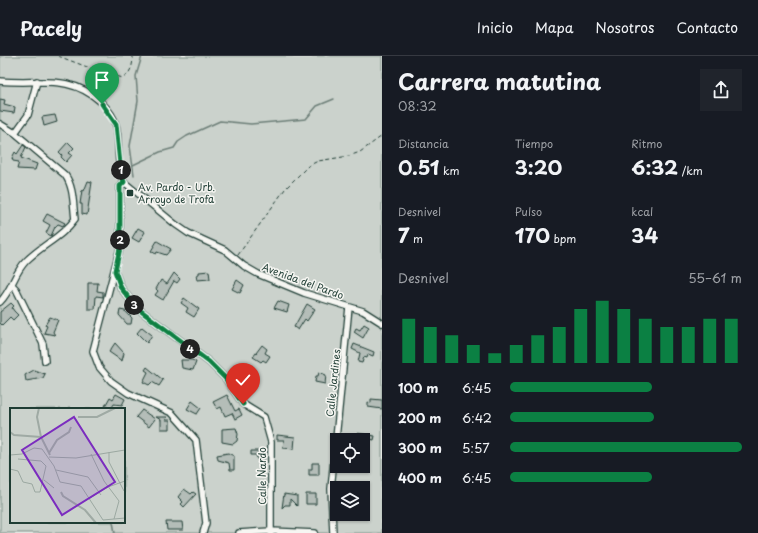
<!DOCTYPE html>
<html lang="es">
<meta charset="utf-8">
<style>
:root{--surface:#171b24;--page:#20242c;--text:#f1f3f6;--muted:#9ea1a6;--line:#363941;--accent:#0b8043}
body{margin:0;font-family:"Playpen Sans",sans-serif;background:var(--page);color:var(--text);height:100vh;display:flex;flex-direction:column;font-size:15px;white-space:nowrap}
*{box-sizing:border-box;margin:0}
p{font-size:13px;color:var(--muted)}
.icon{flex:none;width:22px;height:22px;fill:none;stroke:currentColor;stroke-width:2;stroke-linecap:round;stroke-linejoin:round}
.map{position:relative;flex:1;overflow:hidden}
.side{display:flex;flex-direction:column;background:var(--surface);width:376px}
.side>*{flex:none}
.tools{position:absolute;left:330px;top:377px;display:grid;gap:8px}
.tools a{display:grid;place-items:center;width:40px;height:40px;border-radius:0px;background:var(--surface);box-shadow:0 1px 3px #0004;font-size:20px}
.pin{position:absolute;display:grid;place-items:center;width:34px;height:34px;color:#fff;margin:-41px -17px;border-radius:50% 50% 50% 0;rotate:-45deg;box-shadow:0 0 4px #0007}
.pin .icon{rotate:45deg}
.km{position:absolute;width:20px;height:20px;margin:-10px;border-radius:50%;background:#222;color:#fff;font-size:11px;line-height:20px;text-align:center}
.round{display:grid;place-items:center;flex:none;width:42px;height:42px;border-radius:0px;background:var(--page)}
.summary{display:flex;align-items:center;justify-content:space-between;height:68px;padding:0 16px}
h1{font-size:22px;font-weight:700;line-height:30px}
.figures{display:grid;grid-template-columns:repeat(3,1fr);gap:6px;height:68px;padding:4px 16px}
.figures div{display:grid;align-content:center}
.figures b{font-size:20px;font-weight:700}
.figures small{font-size:11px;font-weight:400}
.figures p{font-size:11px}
.chart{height:112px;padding:8px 16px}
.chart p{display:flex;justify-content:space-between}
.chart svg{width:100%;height:72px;margin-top:4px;stroke:var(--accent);stroke-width:6}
ul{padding:0 16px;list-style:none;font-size:13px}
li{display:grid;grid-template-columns:64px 48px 1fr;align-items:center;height:30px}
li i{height:10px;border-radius:5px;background:var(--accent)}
header{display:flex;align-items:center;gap:24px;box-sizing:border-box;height:56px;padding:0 20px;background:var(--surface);border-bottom:1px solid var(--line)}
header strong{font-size:19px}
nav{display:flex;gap:22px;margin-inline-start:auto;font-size:14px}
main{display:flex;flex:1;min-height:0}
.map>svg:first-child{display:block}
.green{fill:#cbd2cc;stroke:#758880;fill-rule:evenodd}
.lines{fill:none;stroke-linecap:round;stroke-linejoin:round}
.stream{stroke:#6c7e77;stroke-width:1.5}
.building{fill:#b4bdb8;stroke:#1f3d34}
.minor-casing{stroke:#1f3d34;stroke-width:8}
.path{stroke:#1f3d34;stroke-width:1;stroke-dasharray:4 3;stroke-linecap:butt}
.minor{stroke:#f6f6f2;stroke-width:5.5}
.route-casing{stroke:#fff;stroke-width:8}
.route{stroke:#0b8043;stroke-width:5}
.poi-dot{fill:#1f3d34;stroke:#f6f6f2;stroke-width:1.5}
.labels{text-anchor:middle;stroke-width:3;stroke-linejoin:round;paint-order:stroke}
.poi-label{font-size:10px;fill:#1f3d34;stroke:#f6f6f2;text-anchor:start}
.street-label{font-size:10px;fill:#1f3d34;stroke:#f6f6f2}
.inset-river{fill:none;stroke:#9faaa4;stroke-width:2}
.inset-road{fill:none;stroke:#9ba8a1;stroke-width:1}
.view{fill:#7b2cbf;fill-opacity:0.15;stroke:#7b2cbf;stroke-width:2}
.inset-edge{fill:none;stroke:#1f3d34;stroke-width:2}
</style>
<header>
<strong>Pacely</strong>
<nav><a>Inicio</a><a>Mapa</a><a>Nosotros</a><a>Contacto</a></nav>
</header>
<main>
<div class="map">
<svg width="382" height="477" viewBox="0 0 382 477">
<rect width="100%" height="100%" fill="#edefea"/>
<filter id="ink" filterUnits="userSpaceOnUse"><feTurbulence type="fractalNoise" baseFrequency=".025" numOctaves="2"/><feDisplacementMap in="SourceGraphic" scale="8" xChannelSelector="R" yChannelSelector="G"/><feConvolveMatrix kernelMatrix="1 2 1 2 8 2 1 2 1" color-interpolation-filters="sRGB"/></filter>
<g filter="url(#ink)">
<path class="green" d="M0 0H382V477H0ZM11 353H124V466H11ZM337 384H363V410H337ZM337 432H363V458H337Z"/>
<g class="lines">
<path class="stream" d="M133 109 160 96 174 92 178 86 187 80 220 65 251 68 306 63 317 50 334 43
M134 119 130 90 138 45 136 20 142 0
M68 353 69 351
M113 466 115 477"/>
</g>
<path class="building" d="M0 43 5 44 4 48 15 51 14 57 0 55Z
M55 59 57 66 44 70 42 61Z
M68 86 74 92 69 97 72 99 66 106 61 101 62 99 59 96Z
M23 89 26 91 21 102 37 108 35 114 17 113 19 106 13 105 12 102 15 96 17 98Z
M88 125 92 126 87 159 82 158V148H80L82 134 84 135Z
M47 158 65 167 63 170 58 168 55 171 51 180 46 177 50 169 43 165Z
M138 172 145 176 139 186 132 182Z
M157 185 171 193 166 199 157 196 156 198 151 195Z
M209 215 210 223 197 224 196 219 199 218V216Z
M174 217 180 223 177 227 174 225 163 244 155 239 158 235 156 233 161 224 167 228Z
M237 224 244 229 240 237 232 233Z
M88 227H98L97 235 103 236V241L96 240 95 253H88Z
M184 242 199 253 194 261 186 256 188 252 181 247Z
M278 245 289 249 287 256 274 252Z
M11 247 14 250 12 252 14 255 18 259 13 264 10 261 2 269 0 267V256Z
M307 248 315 253 307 265 305 263 298 274 294 271Z
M120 254 125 255 132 262 131 268H127L119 259Z
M50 261 58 264 53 276 55 279 44 277 47 270 45 269Z
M364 268 369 271 363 282 354 276 356 272 360 274Z
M142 271 152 279 147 287 137 277Z
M115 287 124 297 122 305 109 296Z
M354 288 374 296 373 300 368 298 367 302 364 301 362 307 358 306 360 297 352 293Z
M262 289 267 293 265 297 270 300 266 306 263 304 261 306 253 301Z
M181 304H192L196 306 193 314 182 312Z
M147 311 163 324 159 330 152 326 149 329 143 326 148 316 145 314Z
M34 314 45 318 43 322 26 325 25 319Z
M319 316 326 319 325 328 315 326 316 320H318Z
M116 338 125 343 122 349 114 348 111 353 105 350 110 341 113 343Z
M227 339 235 355 239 353 242 359 235 363 232 357 225 360 221 351 217 353 213 346Z
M371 343 382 344V353L368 351V346L371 347Z
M192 345 201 352 197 358 187 353Z
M142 354 155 363 149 371 136 361Z
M156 361H167L166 364H170V373H161V364Z
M236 372 238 378 237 385 233 388 222 386V373Z
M357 377 375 380 374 384 370 383 369 387 358 384 356 383Z
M277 379 295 381 294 393 283 392 284 384H277Z
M251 395H263L264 406H258L256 399H251Z
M228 397 234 400V414H230L229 407 218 404 217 399Z
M312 407H319V419H309V413H312Z
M184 433 191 438 193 436 196 438 184 451 181 448 183 446 178 441Z
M284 438 297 440V450L290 443V449H285L282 452Z
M306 438H316V448H306Z
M166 466H182L183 474H167Z"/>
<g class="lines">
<defs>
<path id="minor" d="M0 25C38 29 69 17 101 46 107 52 114 60 116 69 120 85 116 112 124 126L175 168 188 177 225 194 244 210 258 218 304 237 363 255 382 267
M0 68 15 77 65 119C74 131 73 149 75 163 62 181 42 189 26 205 14 217 12 234 0 246
M15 77 28 59 37 25
M124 126 120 130V192L93 295 99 311 111 325 128 337 172 357 196 384 206 467 203 477
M115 216 121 232 137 252 209 306 226 323 243 348 264 361 271 386V477
M13 230 16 233 43 288 45 305
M239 477 271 475 315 477
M333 477 331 433 349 251"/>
</defs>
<use href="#minor" class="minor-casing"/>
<path class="path" d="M58 0 98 15 123 22C131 17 133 9 133 0
M238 199 285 133 308 110 318 105 349 100 360 96 382 80"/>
<use href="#minor" class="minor"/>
</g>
</g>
<g class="lines" filter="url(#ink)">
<defs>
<path id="route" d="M102 48 116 68 121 118 124 126 120 130V192L115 215 121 232 137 252 209 306 226 323 243 348"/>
</defs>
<use href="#route" class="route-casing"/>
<use href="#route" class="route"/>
</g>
<rect class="poi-dot" x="126" y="133" width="8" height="8" rx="2"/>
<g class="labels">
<g class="poi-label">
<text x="138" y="135">Av. Pardo - Urb.<tspan x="138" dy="12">Arroyo de Trofa</tspan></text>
</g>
<g class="street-label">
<text transform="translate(303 225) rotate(20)" y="4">Avenida del Pardo</text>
<text transform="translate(333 327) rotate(-84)" y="4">Calle Jardines</text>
<text transform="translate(262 420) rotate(-90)" y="4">Calle Nardo</text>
</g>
</g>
<g transform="translate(10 352)">
<rect width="115" height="115" fill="#edefea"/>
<path d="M0 0H115V115H0Z" fill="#cbd2cc"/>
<path class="inset-river" d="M29 0 27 9 31 29 40 47M68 9H87L105 0M0 24 4 27 31 29M39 45 47 32 59 24 61 19M51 84 53 88 75 102 86 115"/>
<path class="inset-road" d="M99 44V54L114 83M81 46 94 73 109 93 104 111M0 47 12 46 24 40 32 41 44 58 50 74 71 78 93 112 115 110M39 49 66 50 115 42M0 61 8 63 13 74 22 76 25 84H30L36 58 31 53 8 51M46 62 78 69 91 87M34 72 44 80M80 90 98 79 115 73"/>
<path class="view" d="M64 9 105 74 52 107 12 42Z"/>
<rect width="115" height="115" class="inset-edge"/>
</g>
</svg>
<div class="tools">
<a><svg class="icon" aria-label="locate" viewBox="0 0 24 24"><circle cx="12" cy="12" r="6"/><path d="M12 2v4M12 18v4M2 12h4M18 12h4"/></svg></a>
<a><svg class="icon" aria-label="layers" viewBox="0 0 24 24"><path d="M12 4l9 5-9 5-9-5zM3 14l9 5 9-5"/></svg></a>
</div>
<div class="pin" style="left:102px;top:48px;background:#1e9e55"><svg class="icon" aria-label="arrive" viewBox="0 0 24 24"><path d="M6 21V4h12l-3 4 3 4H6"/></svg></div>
<div class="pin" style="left:243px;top:348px;background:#d93025"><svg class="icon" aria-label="check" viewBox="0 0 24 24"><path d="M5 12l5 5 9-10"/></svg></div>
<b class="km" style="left:121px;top:114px">1</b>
<b class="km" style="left:120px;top:184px">2</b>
<b class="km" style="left:134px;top:249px">3</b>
<b class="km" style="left:190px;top:293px">4</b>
</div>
<section class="side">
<div class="summary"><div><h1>Carrera matutina</h1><p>08:32</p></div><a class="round"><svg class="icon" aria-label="share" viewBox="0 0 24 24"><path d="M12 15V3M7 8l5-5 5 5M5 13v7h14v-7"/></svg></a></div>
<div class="figures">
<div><p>Distancia</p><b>0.51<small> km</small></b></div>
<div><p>Tiempo</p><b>3:20</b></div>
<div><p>Ritmo</p><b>6:32<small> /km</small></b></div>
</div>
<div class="figures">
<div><p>Desnivel</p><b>7<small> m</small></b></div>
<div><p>Pulso</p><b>170<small> bpm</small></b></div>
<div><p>kcal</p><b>34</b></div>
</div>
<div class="chart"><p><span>Desnivel</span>55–61 m</p>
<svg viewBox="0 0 160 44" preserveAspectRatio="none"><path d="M5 44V17M15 44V22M25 44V27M35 44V33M45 44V38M55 44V33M65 44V27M75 44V22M85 44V11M95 44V6M105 44V11M115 44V17M125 44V22M135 44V22M145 44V17M155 44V17"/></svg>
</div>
<ul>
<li><b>100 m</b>6:45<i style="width:61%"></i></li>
<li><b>200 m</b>6:42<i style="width:62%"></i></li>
<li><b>300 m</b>5:57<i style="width:100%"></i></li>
<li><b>400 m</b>6:45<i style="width:61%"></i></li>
</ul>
</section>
</main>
